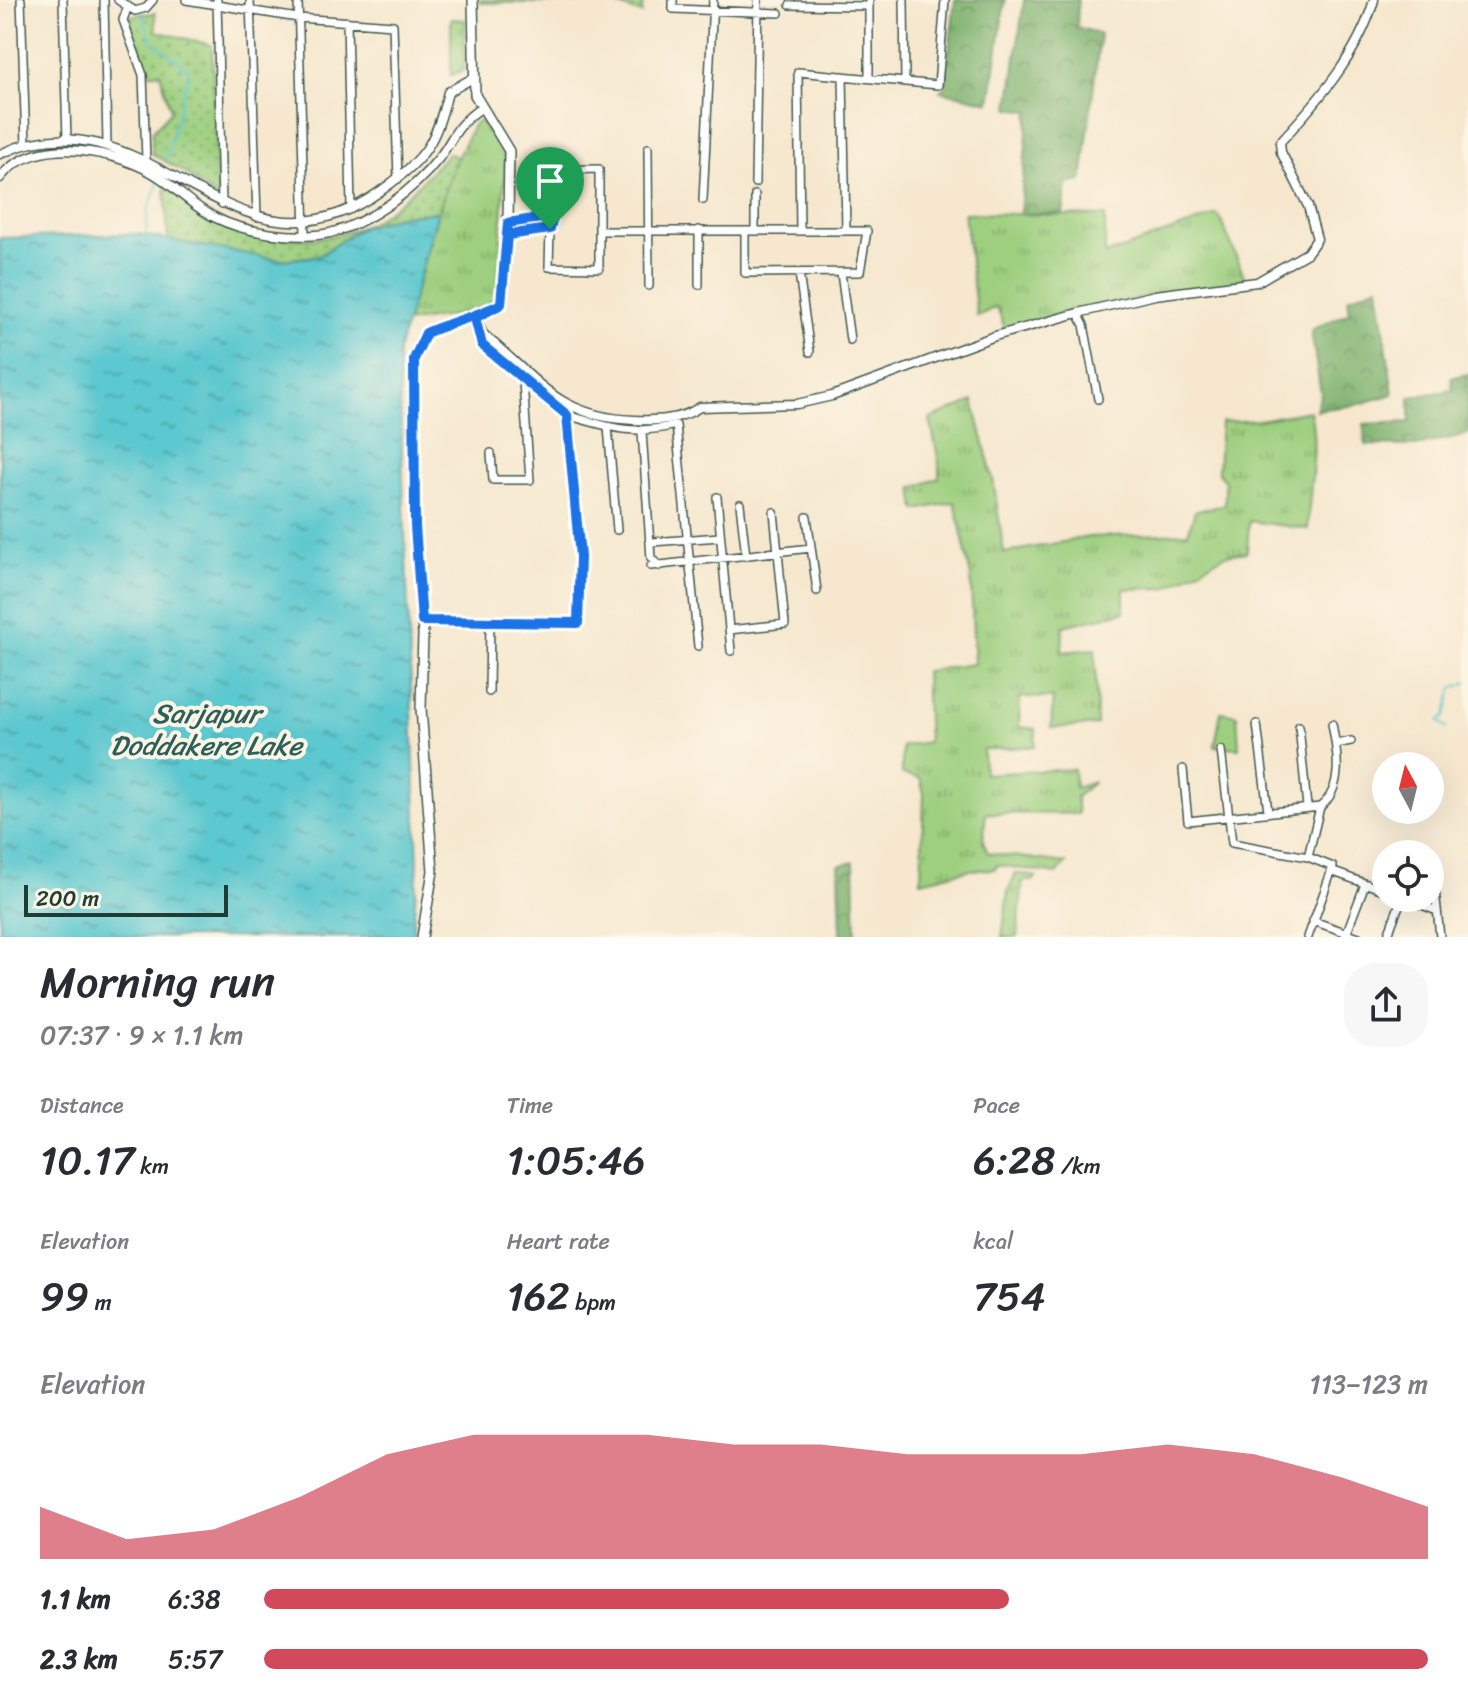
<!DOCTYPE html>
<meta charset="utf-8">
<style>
:root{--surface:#fff;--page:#f7f7f7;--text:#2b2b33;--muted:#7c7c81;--accent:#d1495b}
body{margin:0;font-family:Sriracha,sans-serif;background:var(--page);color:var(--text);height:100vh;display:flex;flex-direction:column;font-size:30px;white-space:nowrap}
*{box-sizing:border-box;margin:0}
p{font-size:26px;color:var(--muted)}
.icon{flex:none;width:44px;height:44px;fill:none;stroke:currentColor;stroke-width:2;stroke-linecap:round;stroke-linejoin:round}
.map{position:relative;height:937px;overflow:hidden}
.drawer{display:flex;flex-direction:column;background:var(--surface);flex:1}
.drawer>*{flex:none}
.needle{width:52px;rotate:353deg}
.fabs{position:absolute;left:1372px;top:752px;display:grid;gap:16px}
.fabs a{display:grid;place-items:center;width:72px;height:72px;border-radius:50%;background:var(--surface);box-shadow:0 8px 32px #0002;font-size:40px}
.scale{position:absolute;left:24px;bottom:20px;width:204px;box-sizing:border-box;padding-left:8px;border:4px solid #1f3d34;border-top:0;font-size:22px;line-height:28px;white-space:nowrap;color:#1f3d34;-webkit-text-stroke:6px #fcf5e5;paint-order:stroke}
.pin{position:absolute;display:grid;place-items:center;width:68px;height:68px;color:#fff;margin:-82px -34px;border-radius:50% 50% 50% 0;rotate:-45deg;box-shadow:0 0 8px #0007}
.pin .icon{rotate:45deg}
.round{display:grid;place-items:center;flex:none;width:84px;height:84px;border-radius:32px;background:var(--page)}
.summary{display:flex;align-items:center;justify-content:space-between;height:136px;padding:0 40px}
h1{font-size:44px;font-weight:600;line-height:60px}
.figures{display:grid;grid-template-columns:repeat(3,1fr);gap:12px;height:136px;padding:8px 40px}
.figures div{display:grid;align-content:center}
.figures b{font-size:40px;font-weight:600}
.figures small{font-size:22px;font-weight:400}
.figures p{font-size:22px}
.chart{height:224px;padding:16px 40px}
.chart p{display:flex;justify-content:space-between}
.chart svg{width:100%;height:144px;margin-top:8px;fill:var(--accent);opacity:.7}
ul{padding:0 40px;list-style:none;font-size:26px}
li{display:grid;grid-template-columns:128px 96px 1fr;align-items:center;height:60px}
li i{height:20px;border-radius:10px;background:var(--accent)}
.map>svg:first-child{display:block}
.grass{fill:url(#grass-tufts);stroke:#5e865a;stroke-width:2}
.forest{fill:url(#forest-crowns);stroke:#4e7851;stroke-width:2}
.park{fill:#9dcf7f;stroke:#5e865a;stroke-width:2}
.garden{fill:url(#garden-dots);stroke:#5e865a;stroke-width:2}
.water{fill:url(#water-ripples);stroke:#3d8282;stroke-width:2}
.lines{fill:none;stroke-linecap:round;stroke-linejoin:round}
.stream{stroke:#5bc8cf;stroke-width:2}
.minor-casing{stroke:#3f564b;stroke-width:10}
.tertiary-casing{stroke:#3f564b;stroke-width:11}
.secondary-casing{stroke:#3f564b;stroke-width:12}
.minor{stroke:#fff;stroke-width:7}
.tertiary{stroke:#fff;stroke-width:8}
.secondary{stroke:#fff;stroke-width:9}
.route-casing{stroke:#fff;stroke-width:16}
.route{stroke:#1a73e8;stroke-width:10}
.labels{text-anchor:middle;stroke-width:8;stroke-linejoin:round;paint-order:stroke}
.water-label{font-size:28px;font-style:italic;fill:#2e605b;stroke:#fcf5e5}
</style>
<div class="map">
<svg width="1468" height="937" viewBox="0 0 1468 937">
<defs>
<pattern id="grass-tufts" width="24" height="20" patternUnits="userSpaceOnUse" patternTransform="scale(2)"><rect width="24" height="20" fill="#9dcf7f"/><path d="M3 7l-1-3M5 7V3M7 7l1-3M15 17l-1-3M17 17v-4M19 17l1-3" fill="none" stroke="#7fa969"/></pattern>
<pattern id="forest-crowns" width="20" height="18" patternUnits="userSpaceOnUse" patternTransform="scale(2)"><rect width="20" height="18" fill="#7eb26e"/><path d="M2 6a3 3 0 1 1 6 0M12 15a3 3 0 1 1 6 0" fill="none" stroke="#67925b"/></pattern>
<pattern id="garden-dots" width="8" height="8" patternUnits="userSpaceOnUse" patternTransform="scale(2)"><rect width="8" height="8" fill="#9dcf7f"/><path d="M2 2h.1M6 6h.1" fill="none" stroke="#7fa969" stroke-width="1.8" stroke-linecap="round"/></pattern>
<pattern id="water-ripples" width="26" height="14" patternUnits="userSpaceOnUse" patternTransform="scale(2)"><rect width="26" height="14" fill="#5bc8cf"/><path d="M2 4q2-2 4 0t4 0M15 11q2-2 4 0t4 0" fill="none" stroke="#4ba4a9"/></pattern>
</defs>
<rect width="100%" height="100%" fill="#fcf5e5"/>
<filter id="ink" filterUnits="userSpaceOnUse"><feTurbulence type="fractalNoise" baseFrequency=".0125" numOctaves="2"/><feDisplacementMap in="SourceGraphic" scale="16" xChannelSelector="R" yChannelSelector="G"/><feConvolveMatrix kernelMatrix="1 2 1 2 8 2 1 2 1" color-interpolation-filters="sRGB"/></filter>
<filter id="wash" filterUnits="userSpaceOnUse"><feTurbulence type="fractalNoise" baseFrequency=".006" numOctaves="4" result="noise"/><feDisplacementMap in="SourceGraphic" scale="32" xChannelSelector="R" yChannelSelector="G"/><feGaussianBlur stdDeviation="1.8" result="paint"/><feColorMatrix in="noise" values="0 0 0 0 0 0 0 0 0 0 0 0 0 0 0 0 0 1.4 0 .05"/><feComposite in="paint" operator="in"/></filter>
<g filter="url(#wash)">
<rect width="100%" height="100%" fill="#f6e7ce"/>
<path class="grass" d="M480 0H643L642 14 611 3H480Z
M451 19 465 20 464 70 451 75Z
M480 121 501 147 506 160 497 298 472 312 406 323 448 177 473 125Z
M964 213 1105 216V255L1216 215 1220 217 1246 281 1071 310 1005 329 997 307 977 316Z
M973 401 993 479 1004 553 1089 537 1188 533 1195 511 1225 505V482L1218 471 1221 422 1259 420 1310 411C1319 452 1308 489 1308 529L1249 521 1247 552 1225 555 1166 588 1124 589V612L1063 626 1062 652 1095 649 1097 725 1051 728 1053 698 1020 697 1019 727 1036 729 1035 746 983 750 984 774 1074 769 1075 788 1094 782 1076 797 1078 814 986 813 983 841 988 853 1066 863 1057 874 997 865 995 869 968 870 921 881 924 794 920 778 902 774V746L928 742 925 671 974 664 971 577 955 502 916 510 913 488 939 478V462L930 419Z
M1016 873 1036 877 1033 881H1023L1017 937H1002L1008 892Z"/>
<path class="forest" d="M955 0H1005L990 102 940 91 945 87Z
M1024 0H1078L1077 27 1100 34 1082 181 1067 184 1063 213 1020 214 1029 111 1009 108Z
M1378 286 1393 394 1356 405 1316 410 1321 394 1311 330 1350 312 1348 298Z
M1468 374V434L1416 446 1365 445 1364 424 1410 422V397L1453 390 1451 378Z
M854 862 856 937H841L839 865Z"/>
<path class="park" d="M1221 712 1237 715 1239 748 1215 746Z"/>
<path class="garden" d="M155 13 156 31 212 45 218 199 184 172 152 154V132L171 111 160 72 149 74 128 20 131 16Z
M448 153 457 157 438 212 399 216 360 228 319 256 281 260 168 241 165 185C223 232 306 260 376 219 404 202 426 177 448 153Z"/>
<path class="water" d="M438 212 398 352 418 865 412 937H0V238L137 234 281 260 319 256 360 228 399 216Z"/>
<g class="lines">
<path class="stream" d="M142 12 151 40 189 70 166 161
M146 236 148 210 158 183
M1447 728 1439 721 1445 717 1453 688 1468 682"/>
</g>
</g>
<g filter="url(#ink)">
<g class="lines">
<defs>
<path id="minor" d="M21 0 26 144
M63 0 67 140
M104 0 107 145
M118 0 135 11 146 8 153 0
M186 0 298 18 393 25 398 179
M217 0 222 204
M250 0 257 217
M298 0 305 234
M673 0V9L779 13
M904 0 905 82
M790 5 868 6
M127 9 123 20 143 75 146 160
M347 21 351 209
M843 76 846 231
M869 78V0
M648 148 649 286
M548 170 599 169V268L549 267 550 229
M755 183 758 0
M703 200 713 0
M539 224a7 7 0 1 1 14 0a7 7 0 1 1-14 0Z
M508 223 541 218
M600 231H867L860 272 745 273V231
M755 231V195
M800 231 798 72 938 85 945 0
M507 235 540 228
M799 273 810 352
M841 273 850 340
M699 285V230
M1078 313 1084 325 1098 399
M567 415C609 427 632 436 676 425L698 646
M608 427 617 530
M642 432 651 558 659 566
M491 453 493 480H530L523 382
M717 497 731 651
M740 504 746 556
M807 517 817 591
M652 542 720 537
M651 566 811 548
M422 621 578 623 580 557 567 415 482 345 479 341 480 327
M729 630 785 624 774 512
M489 692 490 622
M1257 724 1268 811
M1299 726 1307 807
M1336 744 1351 741
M1221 750 1232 843 1308 857 1333 867 1308 937
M1183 769 1188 821 1320 807
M1308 857 1320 807C1345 787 1337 751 1332 724
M1331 871 1386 891
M1435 890 1440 937
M1404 898 1437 911
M1313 921 1359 937
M1345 937 1365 884
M1387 937 1402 898"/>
<path id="tertiary" d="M0 154C152 83 231 299 382 190 426 158 435 144 448 92L473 78
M0 178C34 133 121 150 162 179 180 192 195 208 216 218 246 233 296 240 330 233 370 223 414 190 439 158 456 135 455 126 481 108
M475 318 483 334C539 380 557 417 634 420 657 421 680 420 700 407L797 404 832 396 995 336 1078 313 1155 295 1257 282 1307 253 1317 239 1308 206 1281 152 1280 142C1318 101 1359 54 1374 0"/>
<path id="secondary" d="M422 937 433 871 421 708 423 634 415 526 413 402 414 359 426 333C451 322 476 317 501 304L508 223 509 151 475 95 473 0"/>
</defs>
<use href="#minor" class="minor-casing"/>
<use href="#tertiary" class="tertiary-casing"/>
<use href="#secondary" class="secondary-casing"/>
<use href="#minor" class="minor"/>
<use href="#tertiary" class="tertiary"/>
<use href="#secondary" class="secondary"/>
</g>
</g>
<g class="lines" filter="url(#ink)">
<defs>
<path id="route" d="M550 229 507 235 501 304C476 317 451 322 426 333L414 359 415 526 422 621 578 623 580 557 567 415 482 345 475 318 501 304 508 223 546 217 552 220 550 229"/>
</defs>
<use href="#route" class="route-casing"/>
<use href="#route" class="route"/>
</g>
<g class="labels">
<g class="water-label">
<text x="206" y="723">Sarjapur<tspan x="206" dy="32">Doddakere Lake</tspan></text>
</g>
</g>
</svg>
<div class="fabs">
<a><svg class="needle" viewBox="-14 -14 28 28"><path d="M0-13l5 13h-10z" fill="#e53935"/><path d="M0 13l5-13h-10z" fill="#7c7c81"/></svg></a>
<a><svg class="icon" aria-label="locate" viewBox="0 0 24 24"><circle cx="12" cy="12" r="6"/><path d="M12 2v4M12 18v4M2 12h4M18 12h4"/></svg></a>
</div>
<div class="scale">200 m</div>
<div class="pin" style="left:550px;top:229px;background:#1e9e55"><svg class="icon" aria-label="arrive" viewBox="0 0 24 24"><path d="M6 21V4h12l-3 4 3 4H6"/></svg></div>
</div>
<section class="drawer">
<div class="summary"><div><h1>Morning run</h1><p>07:37 · 9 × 1.1 km</p></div><a class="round"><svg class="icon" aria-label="share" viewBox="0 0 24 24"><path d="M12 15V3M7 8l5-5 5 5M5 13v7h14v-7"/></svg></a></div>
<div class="figures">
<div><p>Distance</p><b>10.17<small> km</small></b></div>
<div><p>Time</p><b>1:05:46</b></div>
<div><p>Pace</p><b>6:28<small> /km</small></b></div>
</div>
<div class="figures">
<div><p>Elevation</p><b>99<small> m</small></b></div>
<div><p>Heart rate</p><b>162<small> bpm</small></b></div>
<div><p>kcal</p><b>754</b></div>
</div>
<div class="chart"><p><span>Elevation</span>113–123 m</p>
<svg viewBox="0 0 160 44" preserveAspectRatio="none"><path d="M0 44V28L10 38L20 35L30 25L40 12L50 6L60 6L70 6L80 9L90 9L100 12L110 12L120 12L130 9L140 12L150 19L160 28V44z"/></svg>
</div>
<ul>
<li><b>1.1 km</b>6:38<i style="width:64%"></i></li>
<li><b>2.3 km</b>5:57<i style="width:100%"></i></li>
</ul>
</section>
